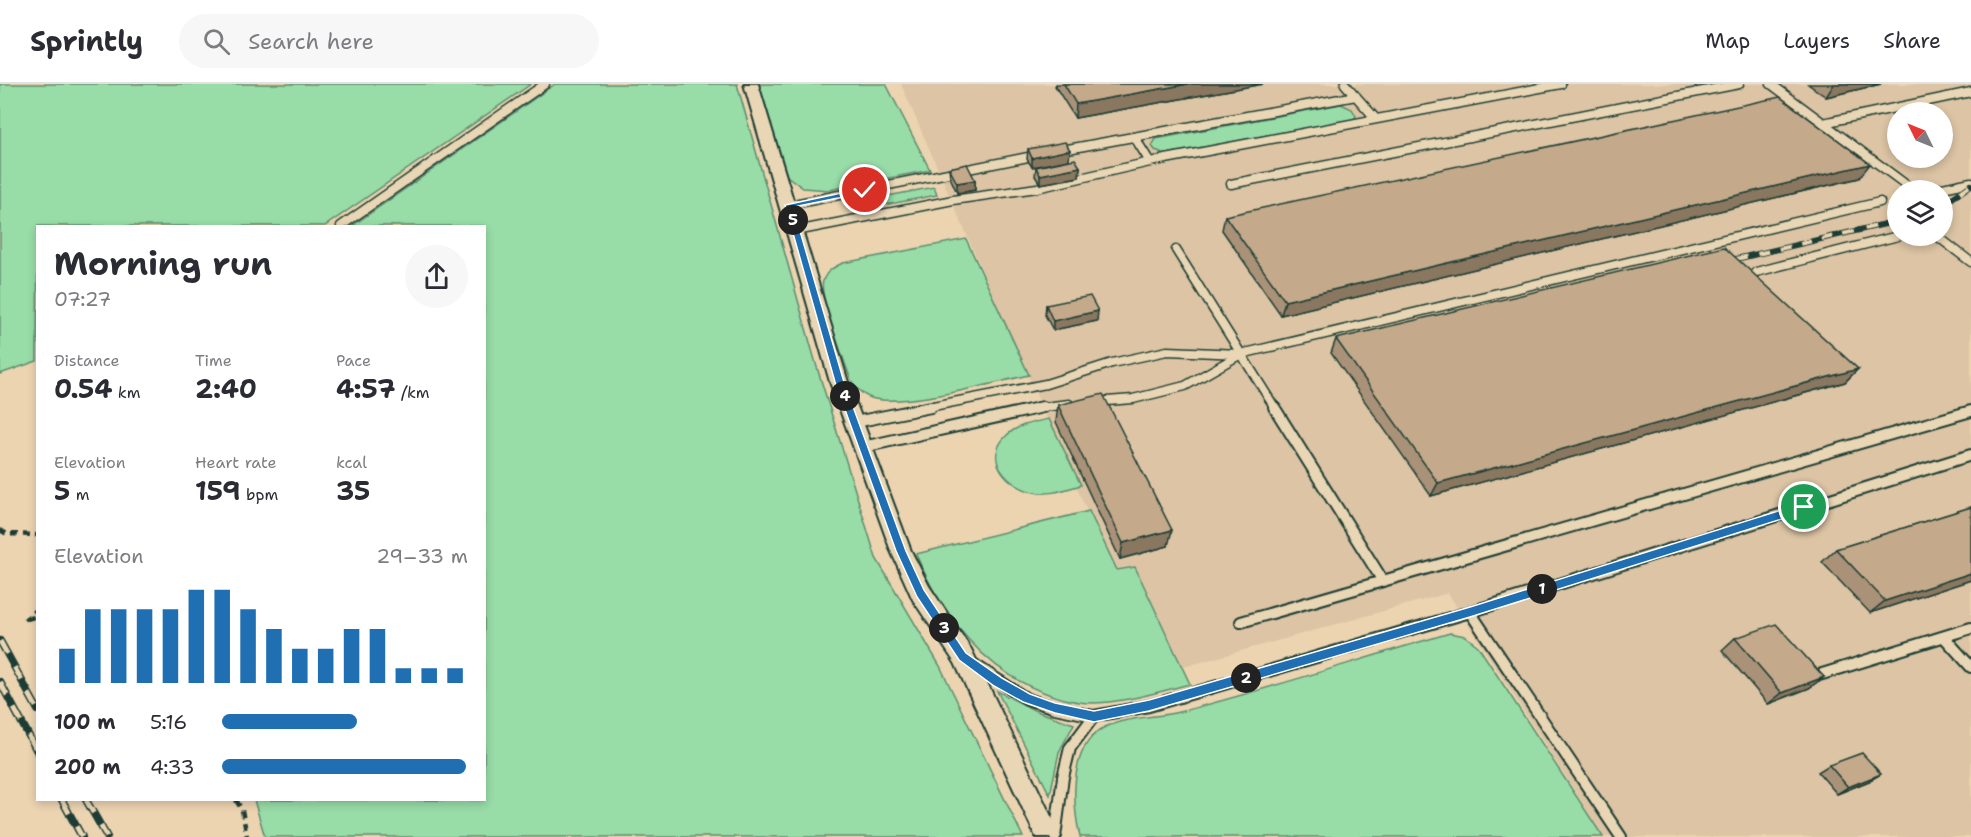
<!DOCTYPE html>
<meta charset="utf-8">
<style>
:root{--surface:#fff;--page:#f7f7f7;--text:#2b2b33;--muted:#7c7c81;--line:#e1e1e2;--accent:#1f6fb2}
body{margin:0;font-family:"Shantell Sans",sans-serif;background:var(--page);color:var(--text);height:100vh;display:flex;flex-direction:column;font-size:22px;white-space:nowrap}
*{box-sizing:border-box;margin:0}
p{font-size:20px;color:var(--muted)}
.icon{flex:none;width:33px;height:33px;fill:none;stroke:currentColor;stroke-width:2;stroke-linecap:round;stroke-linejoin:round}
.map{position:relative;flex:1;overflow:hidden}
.panel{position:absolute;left:36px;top:141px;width:450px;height:576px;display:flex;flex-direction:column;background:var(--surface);border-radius:0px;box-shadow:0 3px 9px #0003}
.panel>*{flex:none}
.needle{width:39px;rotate:313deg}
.controls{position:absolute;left:1887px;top:18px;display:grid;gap:12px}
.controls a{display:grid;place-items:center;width:66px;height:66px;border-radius:50%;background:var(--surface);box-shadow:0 3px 9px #0003;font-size:30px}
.pin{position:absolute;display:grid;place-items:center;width:51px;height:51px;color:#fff;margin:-26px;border:3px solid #fff;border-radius:50%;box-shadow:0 2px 6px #0007}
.km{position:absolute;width:30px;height:30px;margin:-15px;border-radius:50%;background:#222;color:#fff;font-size:16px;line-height:30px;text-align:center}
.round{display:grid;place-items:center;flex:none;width:63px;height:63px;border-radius:32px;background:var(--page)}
.head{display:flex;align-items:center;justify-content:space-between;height:102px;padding:0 18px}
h1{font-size:33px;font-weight:700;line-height:45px}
.stats{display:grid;grid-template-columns:repeat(3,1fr);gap:9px;height:102px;padding:6px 18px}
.stats div{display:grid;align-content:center}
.stats b{font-size:26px;font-weight:700}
.stats small{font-size:16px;font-weight:400}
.stats p{font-size:16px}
.chart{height:168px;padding:12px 18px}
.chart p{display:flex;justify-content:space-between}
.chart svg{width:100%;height:108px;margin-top:6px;stroke:var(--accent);stroke-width:6}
ul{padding:0 18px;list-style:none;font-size:20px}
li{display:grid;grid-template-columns:96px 72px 1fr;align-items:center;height:45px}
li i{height:15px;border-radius:8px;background:var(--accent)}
header{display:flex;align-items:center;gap:36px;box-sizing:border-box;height:84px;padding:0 30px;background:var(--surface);border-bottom:2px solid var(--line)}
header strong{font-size:28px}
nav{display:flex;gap:33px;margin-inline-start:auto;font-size:21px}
.search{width:420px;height:54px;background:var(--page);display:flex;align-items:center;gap:15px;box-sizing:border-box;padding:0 21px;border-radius:33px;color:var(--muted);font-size:22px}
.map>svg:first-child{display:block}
.built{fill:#dcc4a4;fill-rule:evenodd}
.green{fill:#98dca8;stroke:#5c8c6e;stroke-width:1.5}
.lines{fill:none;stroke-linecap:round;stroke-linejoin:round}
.lane-far1-casing{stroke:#1f3d34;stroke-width:11}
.lane-casing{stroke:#1f3d34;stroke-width:14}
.street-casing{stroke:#1f3d34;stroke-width:4}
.path{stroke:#1f3d34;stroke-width:4.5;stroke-dasharray:7 5;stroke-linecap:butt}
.lane-far1{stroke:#e9d6b4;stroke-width:8}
.lane{stroke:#e9d6b4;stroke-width:10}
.street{fill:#e9d6b4;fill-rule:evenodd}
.rail-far1-casing{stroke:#1f3d34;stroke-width:6}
.rail-casing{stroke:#1f3d34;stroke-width:8}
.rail-far1{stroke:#e9d6b4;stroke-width:4;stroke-dasharray:11;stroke-linecap:butt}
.rail{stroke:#e9d6b4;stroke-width:5;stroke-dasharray:15;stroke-linecap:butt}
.wall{fill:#a99278;stroke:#1f3d34;stroke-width:1.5}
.shaded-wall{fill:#897761;stroke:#1f3d34;stroke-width:1.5}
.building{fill:#c4aa8b;stroke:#1f3d34;stroke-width:1.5}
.route{fill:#1f6fb2;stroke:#fff;stroke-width:1.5}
</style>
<header>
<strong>Sprintly</strong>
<div class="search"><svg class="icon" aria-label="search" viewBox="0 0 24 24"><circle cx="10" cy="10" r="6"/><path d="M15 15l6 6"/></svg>Search here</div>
<nav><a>Map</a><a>Layers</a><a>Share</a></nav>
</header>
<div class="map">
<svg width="1971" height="753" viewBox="0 0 1971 753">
<rect width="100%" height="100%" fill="#ecd4b1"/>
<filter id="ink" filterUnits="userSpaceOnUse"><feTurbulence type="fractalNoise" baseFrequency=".0167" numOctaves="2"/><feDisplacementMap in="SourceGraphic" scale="12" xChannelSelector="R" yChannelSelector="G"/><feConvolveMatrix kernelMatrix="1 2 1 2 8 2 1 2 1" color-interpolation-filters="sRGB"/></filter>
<g filter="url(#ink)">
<path class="built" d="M901 0H1971V753H1604L1448 509 1158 590ZM1898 28H1942V74H1898ZM1898 106H1942V152H1898Z"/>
<path class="green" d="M0 0H531L325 142H38L37 277 0 290Z
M555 0H737L816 280 876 474 940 582 1023 753H265L254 716H484V142H352Z
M759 0H886L930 86 829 106 803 104 787 92Z
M1341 20 1352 25 1356 32 1354 35 1166 70 1155 66 1152 62 1156 55Z
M934 103 937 111 864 125 856 123 855 121 862 117Z
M966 155 1029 291C992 299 904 324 871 314 862 311 856 304 851 296 845 278 818 211 823 197 826 187 834 183 843 179Z
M1049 335 1081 401C1066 405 1049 412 1034 408 1009 403 982 376 1006 352 1017 341 1034 338 1049 335Z
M1089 427 1117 486 1135 483 1190 600C1157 608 1124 619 1091 619 1078 619 1063 615 1051 611 985 589 942 532 916 470Z
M1450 549 1465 552 1478 562 1603 753H1080C1073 723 1069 672 1096 649 1114 633 1155 634 1179 628 1270 605 1360 575 1450 549Z
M997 607 1036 627 1074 640 1059 668 1050 711Z"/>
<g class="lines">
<defs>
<path id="lane-far1" d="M1345 0 1376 35
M1771 0 1913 106
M1823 39 1971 8
M1135 54 1150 78
M1057 67 1356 12
M1231 100 1739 0
M1933 106 1971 98
M789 121 1038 71
M341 142 545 0
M796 147 953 116 1037 104 1150 78 1561 0
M1937 152 1971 178
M1176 166 1275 324
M1756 188 1898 152
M1094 318 1133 315 1185 302 1241 270 1880 118
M923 324 1046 300 1112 279 1167 267 1241 270
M1036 324 1069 320"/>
<path id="lane" d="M1274 323 1383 497
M855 338 931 323
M863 363 1043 323
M1470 528 1621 753
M1241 538 1971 327
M1944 553 1971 583
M972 579 1027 615 1055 624 1094 632 1149 622 1470 528 1971 371
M1819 591 1971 544
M1055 753 1063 693 1070 664 1094 632"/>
<path id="street" d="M744 0H758L848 298 911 467 929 502 971 565 1061 753H1036L955 579 913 516 891 467 830 298Z"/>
</defs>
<use href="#lane-far1" class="lane-far1-casing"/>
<use href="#lane" class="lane-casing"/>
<use href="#street" class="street-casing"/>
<path class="path" d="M0 446 7 450 38 451
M27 535 38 532
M24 536 38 525
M236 716 242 726 247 753"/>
<use href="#lane-far1" class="lane-far1"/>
<use href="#lane" class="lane"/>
<use href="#street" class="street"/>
<defs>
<path id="rail-far1" d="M1942 121 1971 101
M1736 175 1898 137"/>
<path id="rail" d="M0 557 38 626
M0 598 38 669
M62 716 82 753
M86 716 107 753"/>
</defs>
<use href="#rail-far1" class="rail-far1-casing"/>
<use href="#rail" class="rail-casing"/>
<use href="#rail-far1" class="rail-far1"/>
<use href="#rail" class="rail"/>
</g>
<path class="wall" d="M1056 0H1263L1075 34 1055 2Z
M1808 0H1881L1826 13Z
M1028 65 1069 76 1032 83 1027 75Z
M1036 83H1080L1079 93 1040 100 1035 92Z
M949 84 975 96V106L957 109 950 93Z
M1859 94 1281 231 1222 146 1225 132Z
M1046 221 1097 237 1053 246 1045 231Z
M1336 255 1858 285 1845 298 1431 412 1331 269Z
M1058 321 1168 462 1120 475 1056 338Z
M1971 423V496L1870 529 1822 478 1836 465Z
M1735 554 1824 593 1809 604 1768 620 1722 566Z
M1829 681 1869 697 1837 710 1818 688Z"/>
<path class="shaded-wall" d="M1188 0H1263L1075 34 1076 20Z
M1834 0H1881L1826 13Z
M1070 66 1069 76 1032 83V74Z
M1870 80 1859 94 1281 231 1285 217Z
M1080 83 1079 93 1040 100V91Z
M975 96V106L957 109V99Z
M1098 227 1097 237 1053 246V237Z
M1858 285 1845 298 1431 412 1438 399Z
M1172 446 1168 462 1120 475 1123 459Z
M1971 489V496L1870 529 1885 517Z
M1824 593 1809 604 1768 620 1782 609Z
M1881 690 1869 697 1837 710 1848 703Z"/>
<path class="building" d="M1064 0H1188L1076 20Z
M1780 13 1870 80 1285 217 1225 132Z
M1065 58 1070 66 1032 74 1028 65Z
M1075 75 1080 83 1040 91 1036 83Z
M967 80 975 96 957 99 949 84Z
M1724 163 1858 285 1438 399 1336 255Z
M1090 212 1098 227 1053 237 1046 221Z
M1103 310 1172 446 1123 459 1058 321Z
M1971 423V489L1885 517 1836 465Z
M1776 540 1824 593 1782 609 1735 554Z
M1862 669 1881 690 1848 703 1829 681Z"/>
</g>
<path class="route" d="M865 104 869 106 868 108 793 123 844 298 906 467 924 506 966 569 1002 594 1030 610 1055 619 1094 627 1149 616 1470 523 1804 419 1809 423 1804 428 1470 533 1149 627 1094 638 1055 629 1023 618 994 602 959 576 917 513 896 467 835 298 785 121Z"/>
</svg>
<div class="controls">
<a><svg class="needle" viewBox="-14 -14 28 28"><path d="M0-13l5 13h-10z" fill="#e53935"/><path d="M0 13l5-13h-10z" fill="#7c7c81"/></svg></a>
<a><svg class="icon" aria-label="layers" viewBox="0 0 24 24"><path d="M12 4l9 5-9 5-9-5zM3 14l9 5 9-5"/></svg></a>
</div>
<div class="pin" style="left:1804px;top:423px;background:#1e9e55"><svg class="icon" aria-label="arrive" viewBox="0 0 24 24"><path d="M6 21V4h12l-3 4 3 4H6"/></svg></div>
<div class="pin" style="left:865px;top:106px;background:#d93025"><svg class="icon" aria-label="check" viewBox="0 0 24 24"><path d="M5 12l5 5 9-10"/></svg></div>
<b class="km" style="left:1542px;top:505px">1</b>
<b class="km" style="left:1246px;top:594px">2</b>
<b class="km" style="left:944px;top:544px">3</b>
<b class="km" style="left:845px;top:312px">4</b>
<b class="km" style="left:793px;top:136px">5</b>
<section class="panel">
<div class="head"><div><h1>Morning run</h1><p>07:27</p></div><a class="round"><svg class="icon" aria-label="share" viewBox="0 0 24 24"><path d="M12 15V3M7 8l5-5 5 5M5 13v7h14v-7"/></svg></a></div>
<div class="stats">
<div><p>Distance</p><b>0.54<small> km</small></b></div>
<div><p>Time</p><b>2:40</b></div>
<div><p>Pace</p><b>4:57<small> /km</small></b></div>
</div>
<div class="stats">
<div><p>Elevation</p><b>5<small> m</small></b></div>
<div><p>Heart rate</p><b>159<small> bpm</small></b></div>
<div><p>kcal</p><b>35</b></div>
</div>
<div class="chart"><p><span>Elevation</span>29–33 m</p>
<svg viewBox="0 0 160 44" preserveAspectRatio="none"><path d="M5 44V30M15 44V14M25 44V14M35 44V14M45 44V14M55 44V6M65 44V6M75 44V14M85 44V22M95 44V30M105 44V30M115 44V22M125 44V22M135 44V38M145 44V38M155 44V38"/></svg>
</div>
<ul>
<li><b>100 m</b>5:16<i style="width:55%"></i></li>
<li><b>200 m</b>4:33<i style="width:99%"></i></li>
</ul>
</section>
</div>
